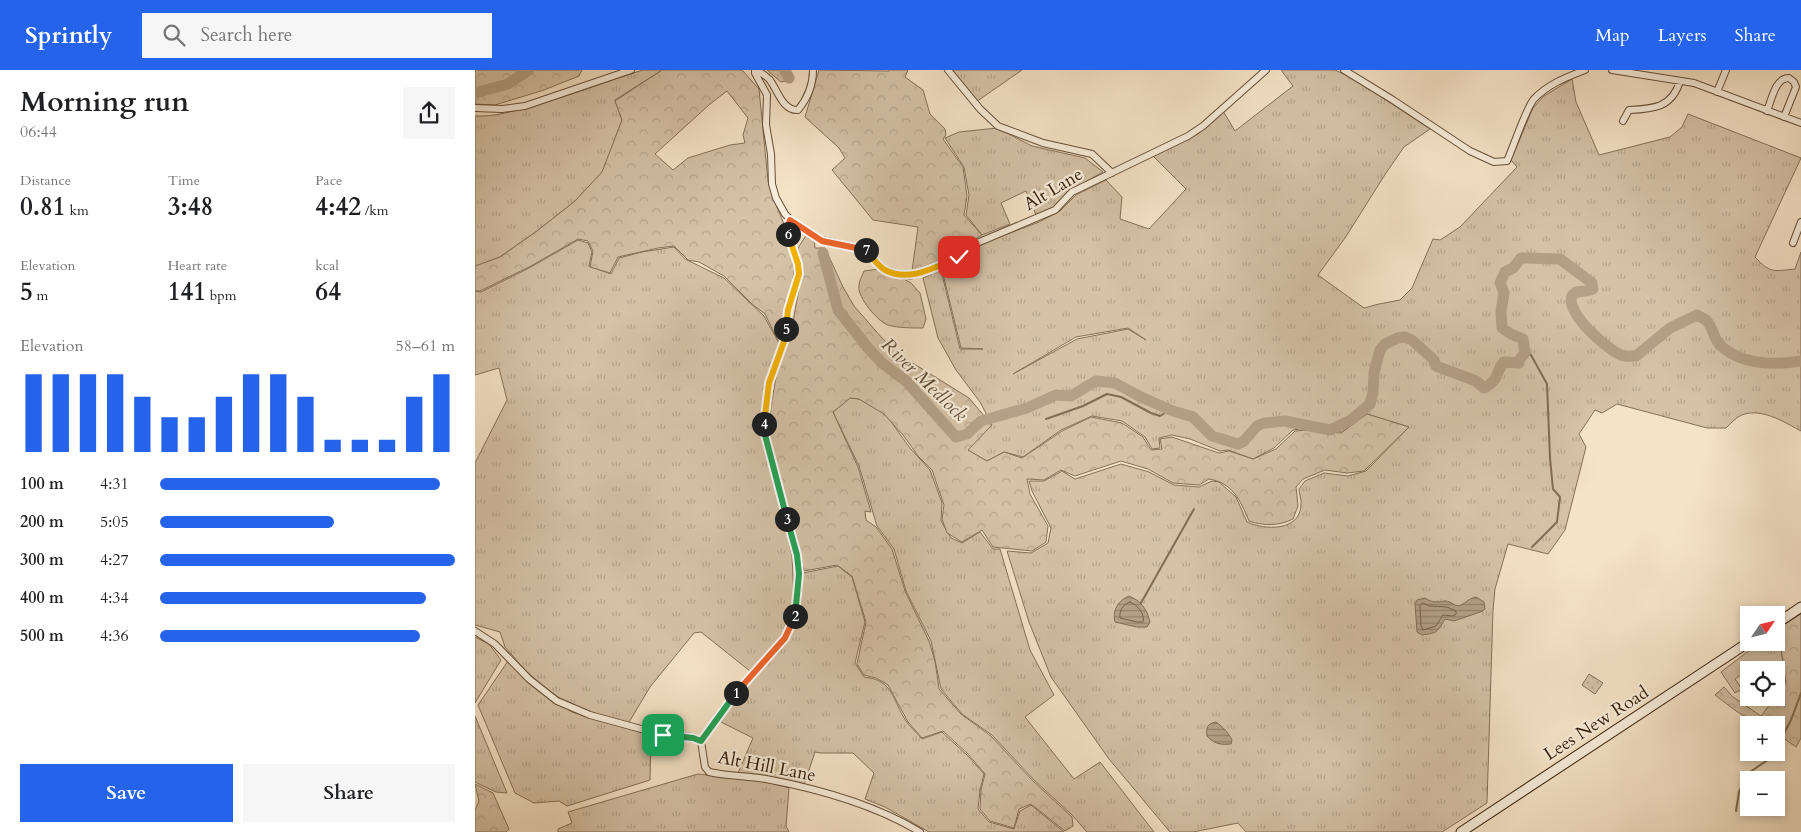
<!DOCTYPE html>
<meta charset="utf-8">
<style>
:root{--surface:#fff;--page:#f6f6f6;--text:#202124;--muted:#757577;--accent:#2563eb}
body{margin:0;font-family:Cardo,serif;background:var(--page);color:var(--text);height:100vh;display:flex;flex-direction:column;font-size:19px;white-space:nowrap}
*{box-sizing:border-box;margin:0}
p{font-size:16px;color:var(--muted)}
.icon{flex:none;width:28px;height:28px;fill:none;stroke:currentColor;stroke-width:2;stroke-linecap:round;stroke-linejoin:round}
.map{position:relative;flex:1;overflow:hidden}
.details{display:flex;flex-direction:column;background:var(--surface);width:475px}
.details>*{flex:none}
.needle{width:32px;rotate:55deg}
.fabs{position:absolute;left:1265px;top:536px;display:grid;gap:10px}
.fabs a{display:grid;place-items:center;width:45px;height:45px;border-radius:0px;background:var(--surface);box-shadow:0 2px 8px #0003;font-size:25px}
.pin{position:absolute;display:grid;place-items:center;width:42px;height:42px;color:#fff;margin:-21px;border-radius:10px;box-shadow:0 2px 8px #0006}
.km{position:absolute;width:25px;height:25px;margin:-12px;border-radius:50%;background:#222;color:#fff;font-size:14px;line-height:25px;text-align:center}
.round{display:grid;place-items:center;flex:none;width:52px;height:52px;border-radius:0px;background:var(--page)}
.summary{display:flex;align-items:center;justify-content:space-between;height:85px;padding:0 20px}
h1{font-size:28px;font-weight:800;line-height:38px}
.stats{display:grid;grid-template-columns:repeat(3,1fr);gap:8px;height:85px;padding:5px 20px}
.stats div{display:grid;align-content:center}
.stats b{font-size:25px;font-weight:800}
.stats small{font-size:14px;font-weight:400}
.stats p{font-size:14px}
.chart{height:140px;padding:10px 20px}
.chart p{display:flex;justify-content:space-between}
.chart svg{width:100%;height:90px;margin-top:5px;stroke:var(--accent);stroke-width:6}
.cta{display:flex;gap:10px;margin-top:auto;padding:10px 20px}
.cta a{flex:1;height:58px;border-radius:0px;background:var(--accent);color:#fff;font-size:20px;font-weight:800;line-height:58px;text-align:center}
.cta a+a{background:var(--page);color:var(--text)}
ul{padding:0 20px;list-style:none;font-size:16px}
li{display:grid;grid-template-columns:80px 60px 1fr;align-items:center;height:38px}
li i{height:12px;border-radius:6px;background:var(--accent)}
header{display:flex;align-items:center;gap:30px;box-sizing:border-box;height:70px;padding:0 25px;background:var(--accent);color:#fff}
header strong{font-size:24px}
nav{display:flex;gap:28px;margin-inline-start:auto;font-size:18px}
.search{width:350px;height:45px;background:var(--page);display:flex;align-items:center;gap:12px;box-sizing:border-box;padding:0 18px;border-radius:0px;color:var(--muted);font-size:19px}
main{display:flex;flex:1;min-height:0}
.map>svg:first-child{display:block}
.grass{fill:url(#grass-tufts);stroke:#867058;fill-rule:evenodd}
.forest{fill:url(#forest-crowns);stroke:#867058;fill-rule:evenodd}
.garden{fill:url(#garden-dots);stroke:#867058}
.water{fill:url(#water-rules);stroke:#826c54}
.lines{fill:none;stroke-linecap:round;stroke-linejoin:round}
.shore{stroke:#755f48;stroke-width:1}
.stream{stroke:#826c54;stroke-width:2}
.river{stroke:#b4a086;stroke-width:11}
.street-casing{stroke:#664f38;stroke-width:8}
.secondary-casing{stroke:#361e09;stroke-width:11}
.street{stroke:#f8eddb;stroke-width:6}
.secondary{stroke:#f8eddb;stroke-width:9}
.split-1-casing{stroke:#fff;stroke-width:10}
.split-2-casing{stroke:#fff;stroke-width:10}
.split-3-casing{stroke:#fff;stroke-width:10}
.split-4-casing{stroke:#fff;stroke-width:10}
.split-5-casing{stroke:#fff;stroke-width:10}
.split-6-casing{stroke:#fff;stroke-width:10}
.split-7-casing{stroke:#fff;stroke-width:10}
.split-8-casing{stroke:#fff;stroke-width:10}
.split-1{stroke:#22a559;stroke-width:6}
.split-2{stroke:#f0652b;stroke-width:6}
.split-3{stroke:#22a559;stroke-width:6}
.split-4{stroke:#22a559;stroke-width:6}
.split-5{stroke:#f5b400;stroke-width:6}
.split-6{stroke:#f5b400;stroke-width:6}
.split-7{stroke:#f0652b;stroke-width:6}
.split-8{stroke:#f5b400;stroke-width:6}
.labels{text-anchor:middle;stroke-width:4.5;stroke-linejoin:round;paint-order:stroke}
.street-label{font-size:18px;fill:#361e09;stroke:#f8eddb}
.water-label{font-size:19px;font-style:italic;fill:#624c35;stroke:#f8eddb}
</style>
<header>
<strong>Sprintly</strong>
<div class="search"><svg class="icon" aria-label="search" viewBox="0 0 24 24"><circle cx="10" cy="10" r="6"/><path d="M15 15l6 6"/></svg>Search here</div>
<nav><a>Map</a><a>Layers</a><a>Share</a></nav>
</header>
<main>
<section class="details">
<div class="summary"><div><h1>Morning run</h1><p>06:44</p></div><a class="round"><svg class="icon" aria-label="share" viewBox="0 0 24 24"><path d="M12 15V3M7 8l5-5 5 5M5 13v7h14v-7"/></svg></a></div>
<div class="stats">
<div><p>Distance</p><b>0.81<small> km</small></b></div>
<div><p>Time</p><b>3:48</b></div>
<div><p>Pace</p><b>4:42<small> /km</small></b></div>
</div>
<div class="stats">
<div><p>Elevation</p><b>5<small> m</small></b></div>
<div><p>Heart rate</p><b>141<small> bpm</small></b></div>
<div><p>kcal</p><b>64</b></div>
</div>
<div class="chart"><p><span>Elevation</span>58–61 m</p>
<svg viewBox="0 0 160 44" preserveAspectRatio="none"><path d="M5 44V6M15 44V6M25 44V6M35 44V6M45 44V17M55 44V27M65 44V27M75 44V17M85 44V6M95 44V6M105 44V17M115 44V38M125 44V38M135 44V38M145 44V17M155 44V6"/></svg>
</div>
<ul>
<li><b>100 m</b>4:31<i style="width:95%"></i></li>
<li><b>200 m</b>5:05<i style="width:59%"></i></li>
<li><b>300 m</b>4:27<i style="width:100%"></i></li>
<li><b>400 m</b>4:34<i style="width:90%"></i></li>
<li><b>500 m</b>4:36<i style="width:88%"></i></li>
</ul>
<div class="cta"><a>Save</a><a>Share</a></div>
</section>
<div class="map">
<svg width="1326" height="762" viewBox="0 0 1326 762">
<defs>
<pattern id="grass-tufts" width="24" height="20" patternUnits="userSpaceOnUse" patternTransform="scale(1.25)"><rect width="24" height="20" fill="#d5c2a7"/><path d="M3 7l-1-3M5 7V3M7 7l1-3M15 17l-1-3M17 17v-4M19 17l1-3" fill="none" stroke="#b7a68e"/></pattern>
<pattern id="forest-crowns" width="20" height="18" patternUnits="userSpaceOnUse" patternTransform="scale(1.25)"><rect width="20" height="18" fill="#d5c2a7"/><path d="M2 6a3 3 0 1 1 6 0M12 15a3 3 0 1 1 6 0" fill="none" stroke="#b7a68e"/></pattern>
<pattern id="garden-dots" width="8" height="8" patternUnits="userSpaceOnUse" patternTransform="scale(1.25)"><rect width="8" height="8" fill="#d5c2a7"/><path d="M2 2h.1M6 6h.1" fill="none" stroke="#b7a68e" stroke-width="1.8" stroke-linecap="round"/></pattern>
<pattern id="water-rules" width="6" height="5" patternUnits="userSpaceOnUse" patternTransform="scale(1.25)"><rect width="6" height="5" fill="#b4a086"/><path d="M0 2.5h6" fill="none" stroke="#93826c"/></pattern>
</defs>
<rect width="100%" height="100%" fill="#f5e3c7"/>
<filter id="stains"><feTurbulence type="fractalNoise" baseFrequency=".004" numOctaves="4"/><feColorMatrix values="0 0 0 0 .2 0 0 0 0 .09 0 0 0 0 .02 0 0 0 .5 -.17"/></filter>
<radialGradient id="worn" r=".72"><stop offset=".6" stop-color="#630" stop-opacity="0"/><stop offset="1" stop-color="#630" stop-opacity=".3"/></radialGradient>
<path class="grass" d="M168 0H187L140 30 147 50 128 102 100 131 62 161 25 187 0 197V46C19 47 39 41 57 36 95 26 131 11 168 0Z
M475 0H547L501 32Z
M806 0H860L879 9 955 59 929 77 911 103 870 168 843 205 889 238 904 234 925 230 937 218 958 169 965 170 985 157 1042 97 1036 90 1058 38 1069 26 1097 9 1101 32 1124 85 1195 67 1207 57 1213 44 1326 88 1280 187C1296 204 1298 201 1320 199L1326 182V361C1309 352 1283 335 1263 347 1259 350 1255 354 1251 358H1232L1142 334 1127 343 1120 340 1104 364 1111 377 1090 460 1073 484 1033 474 1020 519 1018 540 1012 733 967 762H771L763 753 718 762H695L634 689 576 607 554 552 532 481 556 483 573 473 576 458 557 421 554 411H569L587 401 600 409 646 394 674 402 699 415 724 417 737 411 744 412 761 427 772 452C789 460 825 462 826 435 827 430 824 424 824 419L830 411 849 403 873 406 891 401 934 357 892 344 867 362 832 358 818 360 799 378 778 389 753 380 745 381 715 369 697 365 684 368 685 378 677 379 670 367 647 351 617 346 586 360 548 387 529 382 512 391 492 380 517 355 505 332 481 300 463 268 448 208 466 200 485 279H508L486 278 467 200 509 173 564 152 585 141 601 125 631 110 647 127 645 149 674 159 711 119 677 85 723 64 748 41 760 61 818 16ZM653 258 671 270 653 259 602 269 538 304 601 267Z
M522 58 557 76 610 88 628 102 596 120 577 139 561 145 551 121 526 133 535 154 507 165 491 145 494 125 489 97 470 68 484 62Z
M103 170 113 173 117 182 114 196 136 204 144 188 167 182 199 177 210 189 249 208 289 246 305 275 289 325 286 356 317 485 319 531 316 550 307 569 275 601 226 562 219 563 175 617 153 654 111 641 77 624 51 601 30 577 25 562 0 555V393L32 330 24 298 0 305V221L6 222 54 198Z
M375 328 384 329 410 343 434 377 455 400 467 433 466 451 476 468 487 473 505 462 518 479H525L555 580 579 625 550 647 599 709 625 692 679 762H612L597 745 559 710 517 665 487 644 466 619 456 571 431 521 419 479 402 456 384 396 358 342Z
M363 496 377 507 390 552 380 593 389 607C419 610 417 630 431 651 435 657 442 663 447 669L467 662 493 686 509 704 505 720 503 739 514 752 539 759 545 741 556 735 589 762H454L410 737 390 729 399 703 378 683H346L340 682 329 715 288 706 263 703 278 668 242 650 314 567 325 543 328 503Z
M1303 558 1311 613 1305 621 1301 616V600H1291L1286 592 1260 609 1267 619 1260 623 1246 602 1284 573 1301 572V560Z
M0 567 14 574 26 590 0 633Z
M33 591 65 622 97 642 176 665 175 710 92 736 84 731 59 733 40 723 3 635Z
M0 646 32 723 21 722 0 712Z
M223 704 289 711 314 718 311 756 314 762H83V759L97 753 93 742Z"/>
<path class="forest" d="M0 0H107L104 6 69 20 20 35 0 34Z
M187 0H267L284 19 293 111 299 130 309 154 320 195 309 264 305 275 290 244 277 234 249 206 224 192 213 190 199 176 183 178 143 187 135 203 115 197 118 181 113 171 103 169 56 196 5 221H0V196L25 187 62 161 100 131 127 102 147 50 140 31ZM252 21 273 48 268 65 270 73 255 75 213 88 198 100 180 84 235 34Z
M292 0H309L319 9 306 12Z
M344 0 414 1V0H433L430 7 448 20 455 44 470 59 471 65 468 69 488 97 492 126 489 145 507 165C496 171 491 177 481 184 469 193 451 197 437 201L443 157 398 150 357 100 370 88 364 78 330 47Z
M332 164 339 169 340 178H350L368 217 379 236 407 268 428 287 494 328 517 355 493 380 512 391 529 382 547 388 587 361 616 347 647 353 668 367 676 380 687 379 685 369 697 367 744 383 754 381 778 389 801 379 820 361 833 360 866 363 892 344 934 357 889 401 872 403 850 400 828 409 821 417 823 436 818 449C804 456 788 456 774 451 765 430 758 413 734 409L724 415 698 413 673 399 646 391 600 406 586 400 569 410 552 409 555 424 573 456 571 472 557 481 518 477 507 460 487 472 472 463 467 449 469 435 457 400 443 386 428 365 409 344 384 329 375 328 358 342 383 397 396 442 390 441 391 450 401 457 417 479 430 521 454 571 460 591 464 619 486 644 516 666 558 711 597 747 598 756 590 761 556 734 544 739 539 758 515 751 505 739 506 720 510 704 493 684 468 661 447 668 433 652 413 615 401 608 389 605 382 594 391 552 377 506 362 495 329 501 294 364 296 336 303 296 316 263 327 202 323 178Z
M404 199 425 207 436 213 445 223 451 249 448 258C436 258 424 258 413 255 403 252 382 227 384 216 384 211 387 206 389 201Z
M1326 544V668L1321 677 1301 663V655C1276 655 1260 640 1240 625L1249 617 1258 627 1286 646 1311 613 1303 558Z
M0 714 18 723 34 759 31 762H0V740L4 731Z"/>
<path class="garden" d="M1114 604 1128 613 1120 624 1107 615Z"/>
<path class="water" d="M654 526C666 531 672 539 675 552L672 557H662L640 552C637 540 643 531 654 526Z
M1001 527 1009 532 1010 539 1008 541 979 551 970 549C962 562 963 563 947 565L942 562 940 534 942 530 950 528C957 533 963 532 970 531 977 531 980 538 986 535 992 532 993 529 1001 527Z
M741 652C748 657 753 662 757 670L756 674C746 675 739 674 732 666 731 657 732 654 741 652Z"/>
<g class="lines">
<path class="shore" d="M655 532C663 535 670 544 668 552H662L645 548C644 541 648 534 655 532Z
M948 533 954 536 972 537 981 541V544L978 546 968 545 961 556 948 560 946 556 945 536Z"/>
<path class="stream" d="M1050 283 1056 285 1072 314 1075 388 1078 419 1085 427 1082 452 1057 477
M571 349 608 336 632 324 646 327 676 343 685 346 695 340
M666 533 719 439
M1261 741 1264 722 1272 704 1303 683V675L1316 650 1326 623"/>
<path class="river" d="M310 0 314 8
M0 23 33 14 54 0
M348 183 363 240 393 278 407 293 432 312 481 367 492 364 506 351 552 338 581 325 596 326 621 311 640 313 664 326 695 340 718 347 737 366 763 374 769 371 782 356 789 353 810 351 855 360 876 350 895 334 898 323 899 303 905 280 910 274 923 268 930 267 937 270 959 290 961 296 1001 311 1009 318C1026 309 1020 301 1029 292L1044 293V290L1050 283 1048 269 1036 264 1027 258 1026 241 1029 223 1025 213 1030 202 1038 198 1046 188H1051L1085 189 1117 213 1118 219C1112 223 1100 219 1097 226 1090 243 1132 279 1146 285 1150 287 1157 286 1161 286L1195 258 1222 245C1225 247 1230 249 1232 251 1238 258 1239 269 1245 275 1266 295 1300 295 1326 291"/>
<defs>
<path id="street" d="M280 0V3L292 25 291 55 296 84 297 114 301 128 310 144 315 149 343 169 390 180 409 199 427 205 435 206 484 187 502 173 580 140 597 122 713 66 728 56 791 0
M280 0C285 2 290 5 294 9 302 18 307 41 323 40 332 29 338 15 338 0
M473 0 505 39 523 56 568 73 617 84 637 103
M869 0 918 30 995 81 1019 92 1032 91C1038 78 1051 38 1059 29 1073 14 1092 7 1110 0
M1137 0 1219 13 1326 53
M1242 22 1251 0
M0 38 27 39 50 36 156 0
M1292 41C1297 29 1300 8 1314 8L1319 12 1321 17 1309 47
M1148 51 1154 40C1178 39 1197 38 1205 11
M1318 173 1326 152
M0 561 20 574 54 609 82 631 115 645 188 665 218 667 226 671 230 697 234 702C252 706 272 706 291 709 344 719 399 734 445 762
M226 671 258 627 310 569 320 547 324 504 322 485 289 361 290 341 294 313 311 266 313 240 324 204 323 194 312 159 315 149"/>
<path id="secondary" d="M1301 554 1326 537
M986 762 1274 572"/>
</defs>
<use href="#street" class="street-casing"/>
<use href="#secondary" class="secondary-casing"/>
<use href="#street" class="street"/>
<use href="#secondary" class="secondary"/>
</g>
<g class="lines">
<defs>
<path id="split-1" d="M188 665 218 668 226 671 261 623"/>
<path id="split-2" d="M261 623 310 568 320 546"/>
<path id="split-3" d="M312 449 322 485 324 504 320 546"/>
<path id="split-4" d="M289 354V361L312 449"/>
<path id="split-5" d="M289 354 294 313 311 266V259"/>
<path id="split-6" d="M311 259 313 240 324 204 323 194 313 164"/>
<path id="split-7" d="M313 164 312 159 315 150 347 171 391 180"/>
<path id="split-8" d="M391 180C396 186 402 195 410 200 435 213 460 197 484 187"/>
</defs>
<use href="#split-1" class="split-1-casing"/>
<use href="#split-2" class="split-2-casing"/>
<use href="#split-3" class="split-3-casing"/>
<use href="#split-4" class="split-4-casing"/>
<use href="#split-5" class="split-5-casing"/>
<use href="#split-6" class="split-6-casing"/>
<use href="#split-7" class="split-7-casing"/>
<use href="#split-8" class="split-8-casing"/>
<use href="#split-1" class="split-1"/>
<use href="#split-2" class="split-2"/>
<use href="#split-3" class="split-3"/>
<use href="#split-4" class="split-4"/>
<use href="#split-5" class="split-5"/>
<use href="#split-6" class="split-6"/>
<use href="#split-7" class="split-7"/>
<use href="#split-8" class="split-8"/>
</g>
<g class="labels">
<g class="street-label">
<text transform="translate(578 119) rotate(-31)" y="6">Alt Lane</text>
<text transform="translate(1121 653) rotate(-33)" y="6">Lees New Road</text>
<text transform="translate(292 696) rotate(11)" y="6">Alt Hill Lane</text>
</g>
<g class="water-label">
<text transform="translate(450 309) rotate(44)" y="7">River Medlock</text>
</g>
</g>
<rect width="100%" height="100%" filter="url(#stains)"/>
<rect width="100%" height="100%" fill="url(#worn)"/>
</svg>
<div class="fabs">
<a><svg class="needle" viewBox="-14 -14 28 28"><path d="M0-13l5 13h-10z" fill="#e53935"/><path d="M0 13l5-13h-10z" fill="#757577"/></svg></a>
<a><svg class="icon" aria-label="locate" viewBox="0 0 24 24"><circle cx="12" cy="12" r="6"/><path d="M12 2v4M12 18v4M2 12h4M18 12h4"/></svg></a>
<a>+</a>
<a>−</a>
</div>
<div class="pin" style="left:188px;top:665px;background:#1e9e55"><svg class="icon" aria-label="arrive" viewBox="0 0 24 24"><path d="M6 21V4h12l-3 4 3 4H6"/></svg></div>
<div class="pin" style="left:484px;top:187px;background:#d93025"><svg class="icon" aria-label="check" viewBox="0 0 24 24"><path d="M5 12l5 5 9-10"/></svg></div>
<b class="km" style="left:261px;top:623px">1</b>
<b class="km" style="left:320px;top:546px">2</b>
<b class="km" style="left:312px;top:449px">3</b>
<b class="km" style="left:289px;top:354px">4</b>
<b class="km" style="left:311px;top:259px">5</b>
<b class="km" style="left:313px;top:164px">6</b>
<b class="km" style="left:391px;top:180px">7</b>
</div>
</main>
